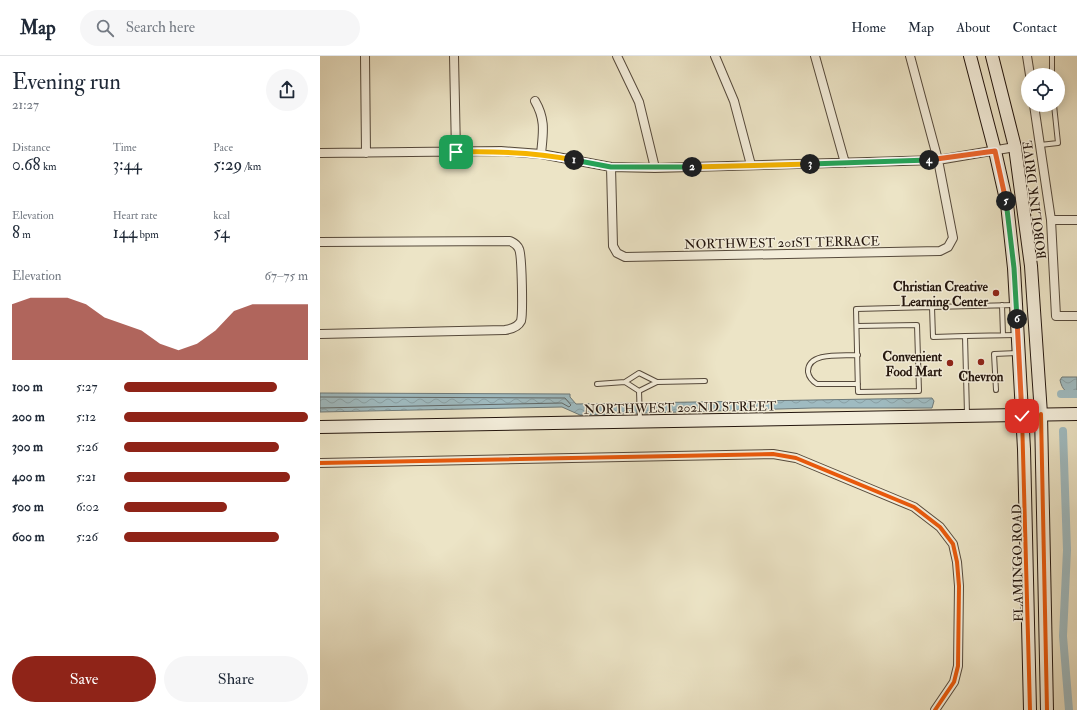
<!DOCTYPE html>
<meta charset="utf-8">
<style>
:root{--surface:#fff;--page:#f6f6f7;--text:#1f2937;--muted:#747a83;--line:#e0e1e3;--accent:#8f2418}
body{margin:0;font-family:"IM FELL Double Pica",serif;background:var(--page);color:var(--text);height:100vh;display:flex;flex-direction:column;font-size:15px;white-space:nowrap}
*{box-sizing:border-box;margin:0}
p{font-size:13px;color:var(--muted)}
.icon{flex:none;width:22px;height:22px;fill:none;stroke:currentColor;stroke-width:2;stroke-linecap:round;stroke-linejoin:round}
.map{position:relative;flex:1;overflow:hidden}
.details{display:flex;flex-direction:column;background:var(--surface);width:320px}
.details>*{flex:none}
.fabs{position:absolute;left:701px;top:12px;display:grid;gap:8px}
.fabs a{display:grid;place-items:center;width:44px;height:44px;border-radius:50%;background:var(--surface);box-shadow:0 2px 10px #0003;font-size:20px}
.pin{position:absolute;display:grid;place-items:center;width:34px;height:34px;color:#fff;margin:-17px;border-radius:8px;box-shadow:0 2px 6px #0006}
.km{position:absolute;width:20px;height:20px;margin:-10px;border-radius:50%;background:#222;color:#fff;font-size:11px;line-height:20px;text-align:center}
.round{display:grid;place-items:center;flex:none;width:42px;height:42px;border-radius:21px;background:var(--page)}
.overview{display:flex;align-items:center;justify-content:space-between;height:68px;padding:0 12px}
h1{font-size:22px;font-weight:600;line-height:30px}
.stats{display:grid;grid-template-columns:repeat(3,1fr);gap:6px;height:68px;padding:4px 12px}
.stats div{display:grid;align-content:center}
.stats b{font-size:17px;font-weight:600}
.stats small{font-size:11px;font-weight:400}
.stats p{font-size:11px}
.chart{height:112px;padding:8px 12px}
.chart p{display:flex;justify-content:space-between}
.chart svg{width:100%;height:72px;margin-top:4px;fill:var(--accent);opacity:.7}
.action{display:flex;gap:8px;margin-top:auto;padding:8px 12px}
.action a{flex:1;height:46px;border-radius:24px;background:var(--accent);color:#fff;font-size:16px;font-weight:600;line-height:46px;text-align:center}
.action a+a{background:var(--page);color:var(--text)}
ul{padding:0 12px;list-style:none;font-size:13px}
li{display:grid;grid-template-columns:64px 48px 1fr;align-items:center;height:30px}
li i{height:10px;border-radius:5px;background:var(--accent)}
header{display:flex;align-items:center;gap:24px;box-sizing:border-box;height:56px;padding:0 20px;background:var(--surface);border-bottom:1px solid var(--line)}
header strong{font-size:19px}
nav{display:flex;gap:22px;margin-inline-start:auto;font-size:14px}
.search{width:280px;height:36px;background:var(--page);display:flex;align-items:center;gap:10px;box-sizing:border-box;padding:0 14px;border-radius:22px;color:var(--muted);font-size:15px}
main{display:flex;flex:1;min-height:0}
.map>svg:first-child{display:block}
.water{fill:url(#water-waves);stroke:#6d7979}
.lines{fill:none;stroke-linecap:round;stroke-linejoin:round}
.shore{stroke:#616867;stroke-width:1}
.canal{stroke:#9fbbc1;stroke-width:8}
.lane-casing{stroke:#55493b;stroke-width:6}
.street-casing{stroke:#55493b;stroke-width:10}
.secondary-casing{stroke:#23150d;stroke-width:14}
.lane{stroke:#f3edda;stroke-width:4}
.street{stroke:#f3edda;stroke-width:8}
.secondary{stroke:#f3edda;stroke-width:12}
.cycleway-casing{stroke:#f3edda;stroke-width:6}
.cycleway{stroke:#e8590c;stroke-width:4}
.split-1-casing{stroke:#fff;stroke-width:8}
.split-2-casing{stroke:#fff;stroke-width:8}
.split-3-casing{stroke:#fff;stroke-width:8}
.split-4-casing{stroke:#fff;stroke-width:8}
.split-5-casing{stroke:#fff;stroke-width:8}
.split-6-casing{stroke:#fff;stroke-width:8}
.split-7-casing{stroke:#fff;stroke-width:8}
.split-1{stroke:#f5b400;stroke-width:5}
.split-2{stroke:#22a559;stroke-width:5}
.split-3{stroke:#f5b400;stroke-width:5}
.split-4{stroke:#22a559;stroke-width:5}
.split-5{stroke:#f0652b;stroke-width:5}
.split-6{stroke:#22a559;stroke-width:5}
.split-7{stroke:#f0652b;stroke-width:5}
.poi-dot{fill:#8f2418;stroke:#f3edda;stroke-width:1.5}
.labels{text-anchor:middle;stroke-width:3;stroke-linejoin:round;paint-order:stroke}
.street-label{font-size:13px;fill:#23150d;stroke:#f3edda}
.poi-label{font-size:13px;font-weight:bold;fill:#23150d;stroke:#f3edda;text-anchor:end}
</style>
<header>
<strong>Map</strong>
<div class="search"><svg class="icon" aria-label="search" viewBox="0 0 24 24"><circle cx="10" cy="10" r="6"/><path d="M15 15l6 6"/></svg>Search here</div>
<nav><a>Home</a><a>Map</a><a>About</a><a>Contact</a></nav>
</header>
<main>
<section class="details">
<div class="overview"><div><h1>Evening run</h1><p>21:27</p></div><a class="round"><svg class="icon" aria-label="share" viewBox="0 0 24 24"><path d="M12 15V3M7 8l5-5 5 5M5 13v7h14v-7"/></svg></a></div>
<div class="stats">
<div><p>Distance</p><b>0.68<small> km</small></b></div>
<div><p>Time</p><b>3:44</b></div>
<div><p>Pace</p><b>5:29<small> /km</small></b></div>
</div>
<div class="stats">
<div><p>Elevation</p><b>8<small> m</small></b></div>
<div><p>Heart rate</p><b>144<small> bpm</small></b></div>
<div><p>kcal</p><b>54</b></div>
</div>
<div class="chart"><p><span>Elevation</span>67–75 m</p>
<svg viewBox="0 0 160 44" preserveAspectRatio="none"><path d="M0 44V10L10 6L20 6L30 6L40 10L50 18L60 22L70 26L80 34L90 38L100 34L110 26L120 14L130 10L140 10L150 10L160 10V44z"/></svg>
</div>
<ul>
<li><b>100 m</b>5:27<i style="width:83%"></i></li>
<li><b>200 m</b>5:12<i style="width:100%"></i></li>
<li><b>300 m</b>5:26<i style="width:84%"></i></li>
<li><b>400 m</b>5:21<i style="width:90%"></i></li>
<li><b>500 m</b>6:02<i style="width:56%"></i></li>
<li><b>600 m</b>5:26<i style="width:84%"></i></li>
</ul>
<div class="action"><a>Save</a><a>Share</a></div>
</section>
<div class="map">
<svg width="757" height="654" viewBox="0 0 757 654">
<defs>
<pattern id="water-waves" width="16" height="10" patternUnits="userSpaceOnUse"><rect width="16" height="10" fill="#9fbbc1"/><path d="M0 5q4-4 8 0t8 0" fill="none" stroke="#89a0a5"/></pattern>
</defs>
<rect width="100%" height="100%" fill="#ece4c6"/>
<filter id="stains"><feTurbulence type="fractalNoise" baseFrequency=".005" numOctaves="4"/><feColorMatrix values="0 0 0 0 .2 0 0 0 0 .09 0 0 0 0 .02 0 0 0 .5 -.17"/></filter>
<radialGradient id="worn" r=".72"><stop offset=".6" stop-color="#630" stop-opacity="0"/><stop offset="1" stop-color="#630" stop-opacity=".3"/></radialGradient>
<path class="water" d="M742 321H757V339C747 338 742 334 740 324Z
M0 337 250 338V341L256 348 612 342 614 345 612 352H493L260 359 242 351 0 356Z"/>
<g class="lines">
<path class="shore" d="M0 341 245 342 251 349 249 351 242 347 0 352"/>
<path class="canal" d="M741 338H757
M743 375 747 494 743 580 749 654"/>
<defs>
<path id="lane" d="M732 19V0
M720 89 738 87 734 49
M682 249 683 279
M537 270 597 269 599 335 538 336 536 253 612 251
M645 280 613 281 612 251 695 249
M538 299C524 300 487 295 488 316 489 322 492 325 497 328H538
M305 326 319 317 337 326
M277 328 305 326 319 335 320 364
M676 334 674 298 697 297
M319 335 337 326 385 325
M647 358 645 280 696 279"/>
<path id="street" d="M45 0 46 97
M134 0 136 96
M297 0 319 46 335 112
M395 0 414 45 431 109
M495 0 525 107
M707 0 710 19
M215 45C226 64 223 77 221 98
M714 49 731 164 736 260H757
M0 97 181 95 221 98 291 111 335 112 618 104 695 91
M291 111 293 190 297 197 305 201 620 195 628 191 633 182 618 104 590 0
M731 164H757
M0 186 190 185C194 187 197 188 199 193 202 199 203 258 201 265 198 271 192 273 185 274L0 278
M0 407 453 398 476 402 594 451 620 471 633 488 637 506 639 530 638 610 634 626 615 654"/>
<path id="secondary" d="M650 0 675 95 687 148 694 212 704 393 710 654
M672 0 695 91 711 210 721 358 727 654
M0 371 757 358"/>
</defs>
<use href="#lane" class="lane-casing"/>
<use href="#street" class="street-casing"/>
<use href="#secondary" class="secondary-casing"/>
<use href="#lane" class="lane"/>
<use href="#street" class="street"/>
<use href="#secondary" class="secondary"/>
<defs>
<path id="cycleway" d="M721 358 727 654
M702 360 710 654
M0 407 453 398 476 402 594 451 620 471 633 488 637 506 639 530 638 610 634 626 615 654"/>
</defs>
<use href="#cycleway" class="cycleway-casing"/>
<use href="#cycleway" class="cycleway"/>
</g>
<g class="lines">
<defs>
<path id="split-1" d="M136 96C176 95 214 96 254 104"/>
<path id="split-2" d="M254 104 291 111H372"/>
<path id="split-3" d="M372 111 490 108"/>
<path id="split-4" d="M490 108 609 104"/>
<path id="split-5" d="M609 104 675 95 686 145"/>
<path id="split-6" d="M686 145 694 212 697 263"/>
<path id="split-7" d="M697 263 702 360"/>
</defs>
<use href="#split-1" class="split-1-casing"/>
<use href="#split-2" class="split-2-casing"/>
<use href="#split-3" class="split-3-casing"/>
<use href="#split-4" class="split-4-casing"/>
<use href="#split-5" class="split-5-casing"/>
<use href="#split-6" class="split-6-casing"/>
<use href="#split-7" class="split-7-casing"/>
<use href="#split-1" class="split-1"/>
<use href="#split-2" class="split-2"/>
<use href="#split-3" class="split-3"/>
<use href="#split-4" class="split-4"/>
<use href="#split-5" class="split-5"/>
<use href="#split-6" class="split-6"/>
<use href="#split-7" class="split-7"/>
</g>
<g class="poi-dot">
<circle cx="676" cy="237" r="4"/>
<circle cx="661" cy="306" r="4"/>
<circle cx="630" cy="307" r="4"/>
</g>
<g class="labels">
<g class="street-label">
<text transform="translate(714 144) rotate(-97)" y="5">BOBOLINK DRIVE</text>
<text transform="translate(462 186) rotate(-1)" y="5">NORTHWEST 201ST TERRACE</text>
<text transform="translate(360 351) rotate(-1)" y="5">NORTHWEST 202ND STREET</text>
<text transform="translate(697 507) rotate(-91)" y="5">FLAMINGO ROAD</text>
</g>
<g class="poi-label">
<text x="668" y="235">Christian Creative<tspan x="668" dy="15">Learning Center</tspan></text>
<text x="622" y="305">Convenient<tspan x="622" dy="15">Food Mart</tspan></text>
<text x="661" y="325" text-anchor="middle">Chevron</text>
</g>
</g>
<rect width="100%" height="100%" filter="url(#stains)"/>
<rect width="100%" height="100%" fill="url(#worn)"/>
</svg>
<div class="fabs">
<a><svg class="icon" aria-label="locate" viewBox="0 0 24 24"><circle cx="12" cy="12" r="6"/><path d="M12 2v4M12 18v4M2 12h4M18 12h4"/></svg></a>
</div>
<div class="pin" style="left:136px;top:96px;background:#1e9e55"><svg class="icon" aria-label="arrive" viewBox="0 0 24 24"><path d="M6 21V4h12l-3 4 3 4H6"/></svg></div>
<div class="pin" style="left:702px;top:360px;background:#d93025"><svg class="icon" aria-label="check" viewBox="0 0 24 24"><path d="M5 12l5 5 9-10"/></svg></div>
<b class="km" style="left:254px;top:104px">1</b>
<b class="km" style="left:372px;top:111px">2</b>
<b class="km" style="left:490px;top:108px">3</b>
<b class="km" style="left:609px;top:104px">4</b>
<b class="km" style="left:686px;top:145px">5</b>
<b class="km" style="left:697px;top:263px">6</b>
</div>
</main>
